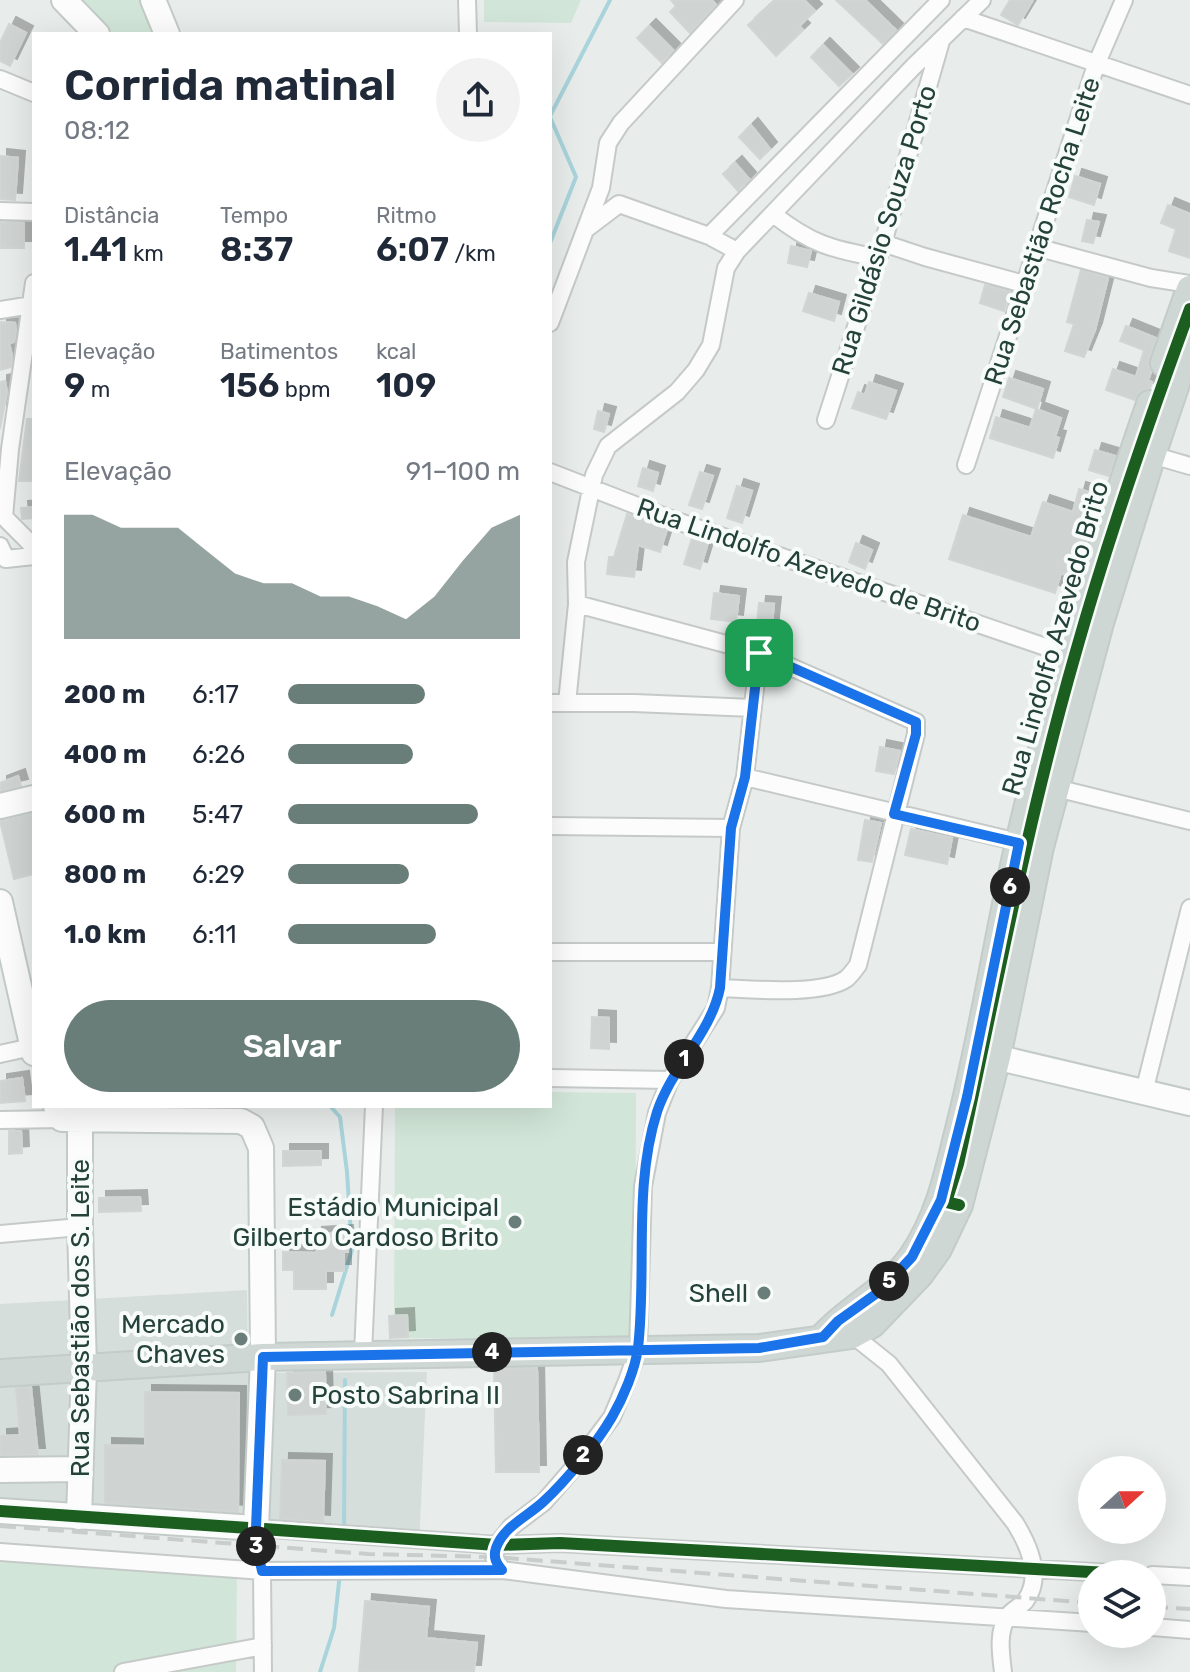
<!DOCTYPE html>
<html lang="pt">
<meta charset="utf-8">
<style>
:root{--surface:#fff;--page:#f2f2f3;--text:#1f2937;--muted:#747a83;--accent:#697e78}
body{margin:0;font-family:Rubik,sans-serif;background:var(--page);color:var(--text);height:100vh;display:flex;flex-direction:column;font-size:30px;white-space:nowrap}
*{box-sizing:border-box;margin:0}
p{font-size:26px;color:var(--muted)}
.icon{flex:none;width:44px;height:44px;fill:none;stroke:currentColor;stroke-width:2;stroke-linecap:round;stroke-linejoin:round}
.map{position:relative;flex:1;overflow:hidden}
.sheet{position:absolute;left:32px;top:32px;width:520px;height:1076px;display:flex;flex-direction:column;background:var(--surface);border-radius:0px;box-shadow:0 8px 32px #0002}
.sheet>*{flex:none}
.needle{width:52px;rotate:69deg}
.fabs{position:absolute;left:1078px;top:1456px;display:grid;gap:16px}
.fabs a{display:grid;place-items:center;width:88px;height:88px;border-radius:50%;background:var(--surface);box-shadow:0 8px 32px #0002;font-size:40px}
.pin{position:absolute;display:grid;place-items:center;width:68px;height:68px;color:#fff;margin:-34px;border-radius:16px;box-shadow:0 4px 12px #0006}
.km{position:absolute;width:40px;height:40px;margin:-20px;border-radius:50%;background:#222;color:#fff;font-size:22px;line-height:40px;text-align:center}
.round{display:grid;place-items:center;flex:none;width:84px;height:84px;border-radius:42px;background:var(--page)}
.overview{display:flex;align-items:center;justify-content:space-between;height:136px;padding:0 32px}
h1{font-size:44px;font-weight:600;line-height:60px}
.figures{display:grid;grid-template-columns:repeat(3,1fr);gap:12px;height:136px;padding:8px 32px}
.figures div{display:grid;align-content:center}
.figures b{font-size:34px;font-weight:600}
.figures small{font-size:22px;font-weight:400}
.figures p{font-size:22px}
.chart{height:224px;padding:16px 32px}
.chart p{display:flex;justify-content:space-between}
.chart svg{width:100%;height:144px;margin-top:8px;fill:var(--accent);opacity:.7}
.cta{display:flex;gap:16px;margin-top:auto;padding:16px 32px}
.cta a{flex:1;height:92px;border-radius:48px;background:var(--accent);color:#fff;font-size:32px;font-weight:600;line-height:92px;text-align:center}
ul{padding:0 32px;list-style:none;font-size:26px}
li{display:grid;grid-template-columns:128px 96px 1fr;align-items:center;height:60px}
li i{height:20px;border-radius:10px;background:var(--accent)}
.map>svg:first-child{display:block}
.built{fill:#d6dedb}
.green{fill:#d1e6d8}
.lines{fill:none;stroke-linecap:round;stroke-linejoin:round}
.stream{stroke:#a9d4db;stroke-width:4}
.building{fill:#cfd4d2;stroke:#d1d6d4;stroke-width:2;filter:url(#shadow)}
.street-casing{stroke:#c5cac8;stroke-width:20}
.secondary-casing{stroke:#c3cbc8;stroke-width:28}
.primary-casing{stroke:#c3ccc9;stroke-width:30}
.street{stroke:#fcfcfc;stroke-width:16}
.secondary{stroke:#fcfcfc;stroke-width:24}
.primary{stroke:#cfd7d5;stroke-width:26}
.rail{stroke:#c9cdcc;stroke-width:4;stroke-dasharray:16 8;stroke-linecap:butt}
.cycleway-casing{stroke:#f7fbf9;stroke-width:17}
.cycleway{stroke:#1b5e20;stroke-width:12}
.route-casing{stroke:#fff;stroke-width:16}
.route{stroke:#1a73e8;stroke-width:10}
.poi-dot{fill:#697e78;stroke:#f7fbf9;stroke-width:3}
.labels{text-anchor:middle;stroke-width:8;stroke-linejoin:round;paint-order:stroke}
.street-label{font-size:26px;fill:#24423a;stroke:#f7fbf9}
.poi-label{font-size:26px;fill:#24423a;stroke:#f7fbf9;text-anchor:end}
</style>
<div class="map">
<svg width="1190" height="1672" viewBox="0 0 1190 1672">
<defs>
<filter id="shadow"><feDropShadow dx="7" dy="-7" stdDeviation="0" flood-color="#0004"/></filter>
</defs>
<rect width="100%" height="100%" fill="#e8edeb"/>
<path class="built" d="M247 1290 248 1353 0 1366V1304Z
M427 1372 419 1548 0 1516V1384L244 1373Z"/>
<path class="green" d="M79 0H141L156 34H113Z
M484 0H581L571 23 484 22Z
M550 1092 636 1093 635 1340 394 1338 395 1106H550Z
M0 1559 237 1575 236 1672H0Z"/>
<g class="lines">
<path class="stream" d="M550 116 610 0
M550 117 576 177 550 243
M330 1106 340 1117 347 1172 352 1250 332 1315
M344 1530 345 1380
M320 1672 334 1628 340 1573"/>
</g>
<path class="building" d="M671 0H712L716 5 690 33 670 12 676 6Z
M776 0H804L815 11 799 26 803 30 776 56 748 25Z
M836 0H865L896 30 883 44Z
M1010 0H1033L1018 25 1001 15Z
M9 24 26 33 10 66 0 61V43Z
M649 26 673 50 662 63 637 38Z
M823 45 852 74 839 86 811 57Z
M751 125 770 149 760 159 739 137Z
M0 156 18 158 15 200 0 199Z
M735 163 749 179 738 191 723 174Z
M1075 176 1100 184 1094 205 1069 197Z
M1168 205 1190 214V258L1169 251 1176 229 1161 223Z
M1087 220 1099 222 1093 243 1082 241Z
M0 222 24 223V248H0Z
M791 246 811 251 807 267 788 263Z
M1081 270 1108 278 1095 330 1084 357 1065 351 1074 324 1067 322Z
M985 285 1011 292 1004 311 980 303Z
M809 293 839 302 834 321 803 311Z
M0 322 15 323 16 330 14 342 9 343 12 356 11 367 0 370Z
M1126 326 1156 338 1149 358 1151 372 1148 381 1152 382 1150 388 1140 392 1135 400 1106 390 1113 369 1136 377 1144 350 1120 341Z
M1009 378 1043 389 1037 409 1003 397Z
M5 381 7 392 0 429V382Z
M869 382 896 391 886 419 852 408 858 392 865 395Z
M1036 409 1061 418 1055 437 1059 438 1053 458 990 438 996 417 1030 428Z
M598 411 609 414 604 432 594 429Z
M27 419H34V481H19Z
M1095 450 1115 456 1109 476 1089 470Z
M643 468 658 473 653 491 638 486Z
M700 472 713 476 702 509 689 505Z
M737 486 752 491 742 523 727 518Z
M1079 489 1102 496 1084 552 1079 551 1071 577 1061 573 1055 593 949 559 963 515 1031 537 1043 502 1073 512Z
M34 507V518L22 519 21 508Z
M627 514 667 529 660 552 638 545 634 577 607 574 609 557H614Z
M692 538 708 543 700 569 684 564Z
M856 543 872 550 865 569 849 562Z
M714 593 739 596 736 622 711 619Z
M759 603 774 604 771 634 756 633Z
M880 747 900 751 894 774 876 771Z
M18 776 21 786 0 791V783Z
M34 813V874L14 879 0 821Z
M865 820 881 823 872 862 858 860Z
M911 829 952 838 947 864 905 855Z
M592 1017 609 1018V1049L591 1048Z
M22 1078 25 1101 0 1103V1081Z
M9 1131H21L22 1153 9 1154Z
M283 1151H321V1165L283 1166Z
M140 1197 141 1211 99 1212V1198Z
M346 1232 348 1252H344V1271H326V1289H294V1270H283V1252L317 1253 315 1234Z
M407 1315 408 1337 390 1338 389 1316Z
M537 1368 539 1472H496L494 1369Z
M325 1372 326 1414 288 1415 287 1373Z
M31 1387 38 1455H0V1436L20 1435 16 1388Z
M145 1392 239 1393 238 1512 105 1503V1445L145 1446Z
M282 1460 325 1461 323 1522 280 1519Z
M365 1601 429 1607 426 1638 477 1643 474 1672H359Z"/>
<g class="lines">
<defs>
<path id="street" d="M467 0 468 34
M963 18 1190 95
M0 79 34 93
M0 211 34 212
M773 214C811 244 831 249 878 258
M586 229 619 204 709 236 737 251
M709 236 941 0
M883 243 925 257 1024 284
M1036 247 1151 278 1190 284
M34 283 10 449 4 517 34 547
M0 310 32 305
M550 323 601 188 608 143 621 123 735 0
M826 420 883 243 941 41
M1152 455 1190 466
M966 465 1096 65 1124 0
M550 472 671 519 1069 655
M0 546 6 559 34 556
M577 604 759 653 916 722V734L858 965C855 969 850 976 846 979 821 996 750 989 720 988
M550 703H634L753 708
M567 703 577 604 576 562 594 475 608 446 677 392 696 370 711 345 726 268 737 251 913 67 982 0
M745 777 1026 844
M1056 788 1190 821
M550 826 731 828
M550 952H722
M0 1054 32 1047
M550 1078 670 1080
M1144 1092 1190 908
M0 1120 62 1119
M0 1234 80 1227
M849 1332 889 1364 1015 1523C1028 1544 1043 1576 1026 1600 1022 1606 1012 1610 1008 1616 997 1631 1001 1655 1003 1672
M363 1354 374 1106
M0 1552 262 1571 502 1570 726 1599 1092 1623
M502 1570 494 1557 497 1545 511 1527 544 1502 576 1465 612 1417 627 1381 638 1350 643 1186 657 1113 670 1080 716 1008 720 988 731 828 745 777 759 653
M1152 1575 1190 1577
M1152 1627 1190 1630
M123 1672 263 1646
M263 1672 262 1571 256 1544V1528L497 1545 560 1543 1128 1574"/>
<path id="secondary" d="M64 0 97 34
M153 0 167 34
M0 806 34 798
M0 902 34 1053
M978 1053 1190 1103
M0 1470 80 1469
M0 1511 256 1528 263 1357 261 1148 252 1127 241 1121 62 1119 56 1106
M79 1517 84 1367 80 1227V1118"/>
<path id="primary" d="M1164 363 1190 289
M823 1337C850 1307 889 1290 912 1257 938 1220 948 1175 958 1133 983 1037 997 939 1019 843 1053 695 1100 548 1150 404
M0 1373 263 1357 759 1348 852 1335 872 1324 920 1274 938 1249 959 1205 997 1057 1040 847 1100 623 1152 455 1190 342"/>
</defs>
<use href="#street" class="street-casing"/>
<use href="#secondary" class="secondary-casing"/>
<use href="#primary" class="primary-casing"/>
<use href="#street" class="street"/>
<use href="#secondary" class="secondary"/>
<use href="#primary" class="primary"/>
<path class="rail" d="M0 1526 368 1554 494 1557 1092 1603
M1152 1607 1190 1609"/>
<defs>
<path id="cycleway" d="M959 1205 946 1202 958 1164C995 994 1027 822 1075 655 1108 538 1148 423 1190 309
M0 1511 497 1545 560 1543 1128 1574"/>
</defs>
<use href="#cycleway" class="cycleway-casing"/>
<use href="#cycleway" class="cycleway"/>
</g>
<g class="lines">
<defs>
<path id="route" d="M759 653 745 777 731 828 720 988C711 1033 672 1067 657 1112 633 1187 647 1271 638 1348 635 1370 623 1398 612 1417 596 1444 567 1480 543 1502 528 1516 503 1527 496 1548 493 1557 496 1563 502 1570L262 1571 256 1544V1528L263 1357 759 1348 823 1337 838 1321 880 1291 912 1257 941 1200 967 1097 1019 843 894 814 916 734V722L759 653"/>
</defs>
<use href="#route" class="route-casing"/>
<use href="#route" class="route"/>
</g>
<g class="poi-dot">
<circle cx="515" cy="1222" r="8"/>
<circle cx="764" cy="1293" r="8"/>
<circle cx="241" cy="1339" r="8"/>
<circle cx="295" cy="1395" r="8"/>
</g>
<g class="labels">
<g class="street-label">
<text transform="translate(884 230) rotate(-73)" y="9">Rua Gildásio Souza Porto</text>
<text transform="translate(1042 231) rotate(-72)" y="9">Rua Sebastião Rocha Leite</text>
<text transform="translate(809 565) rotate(19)" y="9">Rua Lindolfo Azevedo de Brito</text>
<text transform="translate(1055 638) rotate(-74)" y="9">Rua Lindolfo Azevedo Brito</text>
<text transform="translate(80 1318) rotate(-90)" y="9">Rua Sebastião dos S. Leite</text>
</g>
<g class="poi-label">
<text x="499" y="1216">Estádio Municipal<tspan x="499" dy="30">Gilberto Cardoso Brito</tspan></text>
<text x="748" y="1302">Shell</text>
<text x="225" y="1333">Mercado<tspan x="225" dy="30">Chaves</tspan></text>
<text x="311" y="1404" text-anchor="start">Posto Sabrina II</text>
</g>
</g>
</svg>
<div class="fabs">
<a><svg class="needle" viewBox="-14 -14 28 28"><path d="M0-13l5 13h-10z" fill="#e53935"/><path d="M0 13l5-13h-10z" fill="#747a83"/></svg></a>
<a><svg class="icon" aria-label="layers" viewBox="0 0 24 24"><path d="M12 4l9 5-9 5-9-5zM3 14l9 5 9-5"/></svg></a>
</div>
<div class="pin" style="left:759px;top:653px;background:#1e9e55"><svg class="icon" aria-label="arrive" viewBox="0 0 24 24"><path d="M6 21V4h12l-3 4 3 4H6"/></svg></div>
<b class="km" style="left:684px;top:1059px">1</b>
<b class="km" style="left:583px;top:1455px">2</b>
<b class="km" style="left:256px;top:1546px">3</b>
<b class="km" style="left:492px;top:1352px">4</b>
<b class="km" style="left:889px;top:1281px">5</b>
<b class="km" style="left:1010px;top:887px">6</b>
<section class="sheet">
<div class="overview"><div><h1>Corrida matinal</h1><p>08:12</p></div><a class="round"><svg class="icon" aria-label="share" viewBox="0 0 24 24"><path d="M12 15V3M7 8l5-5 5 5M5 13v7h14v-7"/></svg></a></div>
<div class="figures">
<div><p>Distância</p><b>1.41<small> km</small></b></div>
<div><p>Tempo</p><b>8:37</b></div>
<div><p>Ritmo</p><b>6:07<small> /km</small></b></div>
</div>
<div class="figures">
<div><p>Elevação</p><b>9<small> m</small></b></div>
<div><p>Batimentos</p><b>156<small> bpm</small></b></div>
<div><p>kcal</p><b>109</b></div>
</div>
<div class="chart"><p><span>Elevação</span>91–100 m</p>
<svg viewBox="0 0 160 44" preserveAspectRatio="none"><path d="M0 44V6L10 6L20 10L30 10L40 10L50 17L60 24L70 27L80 27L90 31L100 31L110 34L120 38L130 31L140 20L150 10L160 6V44z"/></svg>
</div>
<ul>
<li><b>200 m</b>6:17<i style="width:59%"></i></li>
<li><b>400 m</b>6:26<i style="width:54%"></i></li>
<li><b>600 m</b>5:47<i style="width:82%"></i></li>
<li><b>800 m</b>6:29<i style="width:52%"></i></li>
<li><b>1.0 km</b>6:11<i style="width:64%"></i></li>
</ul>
<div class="cta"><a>Salvar</a></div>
</section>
</div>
